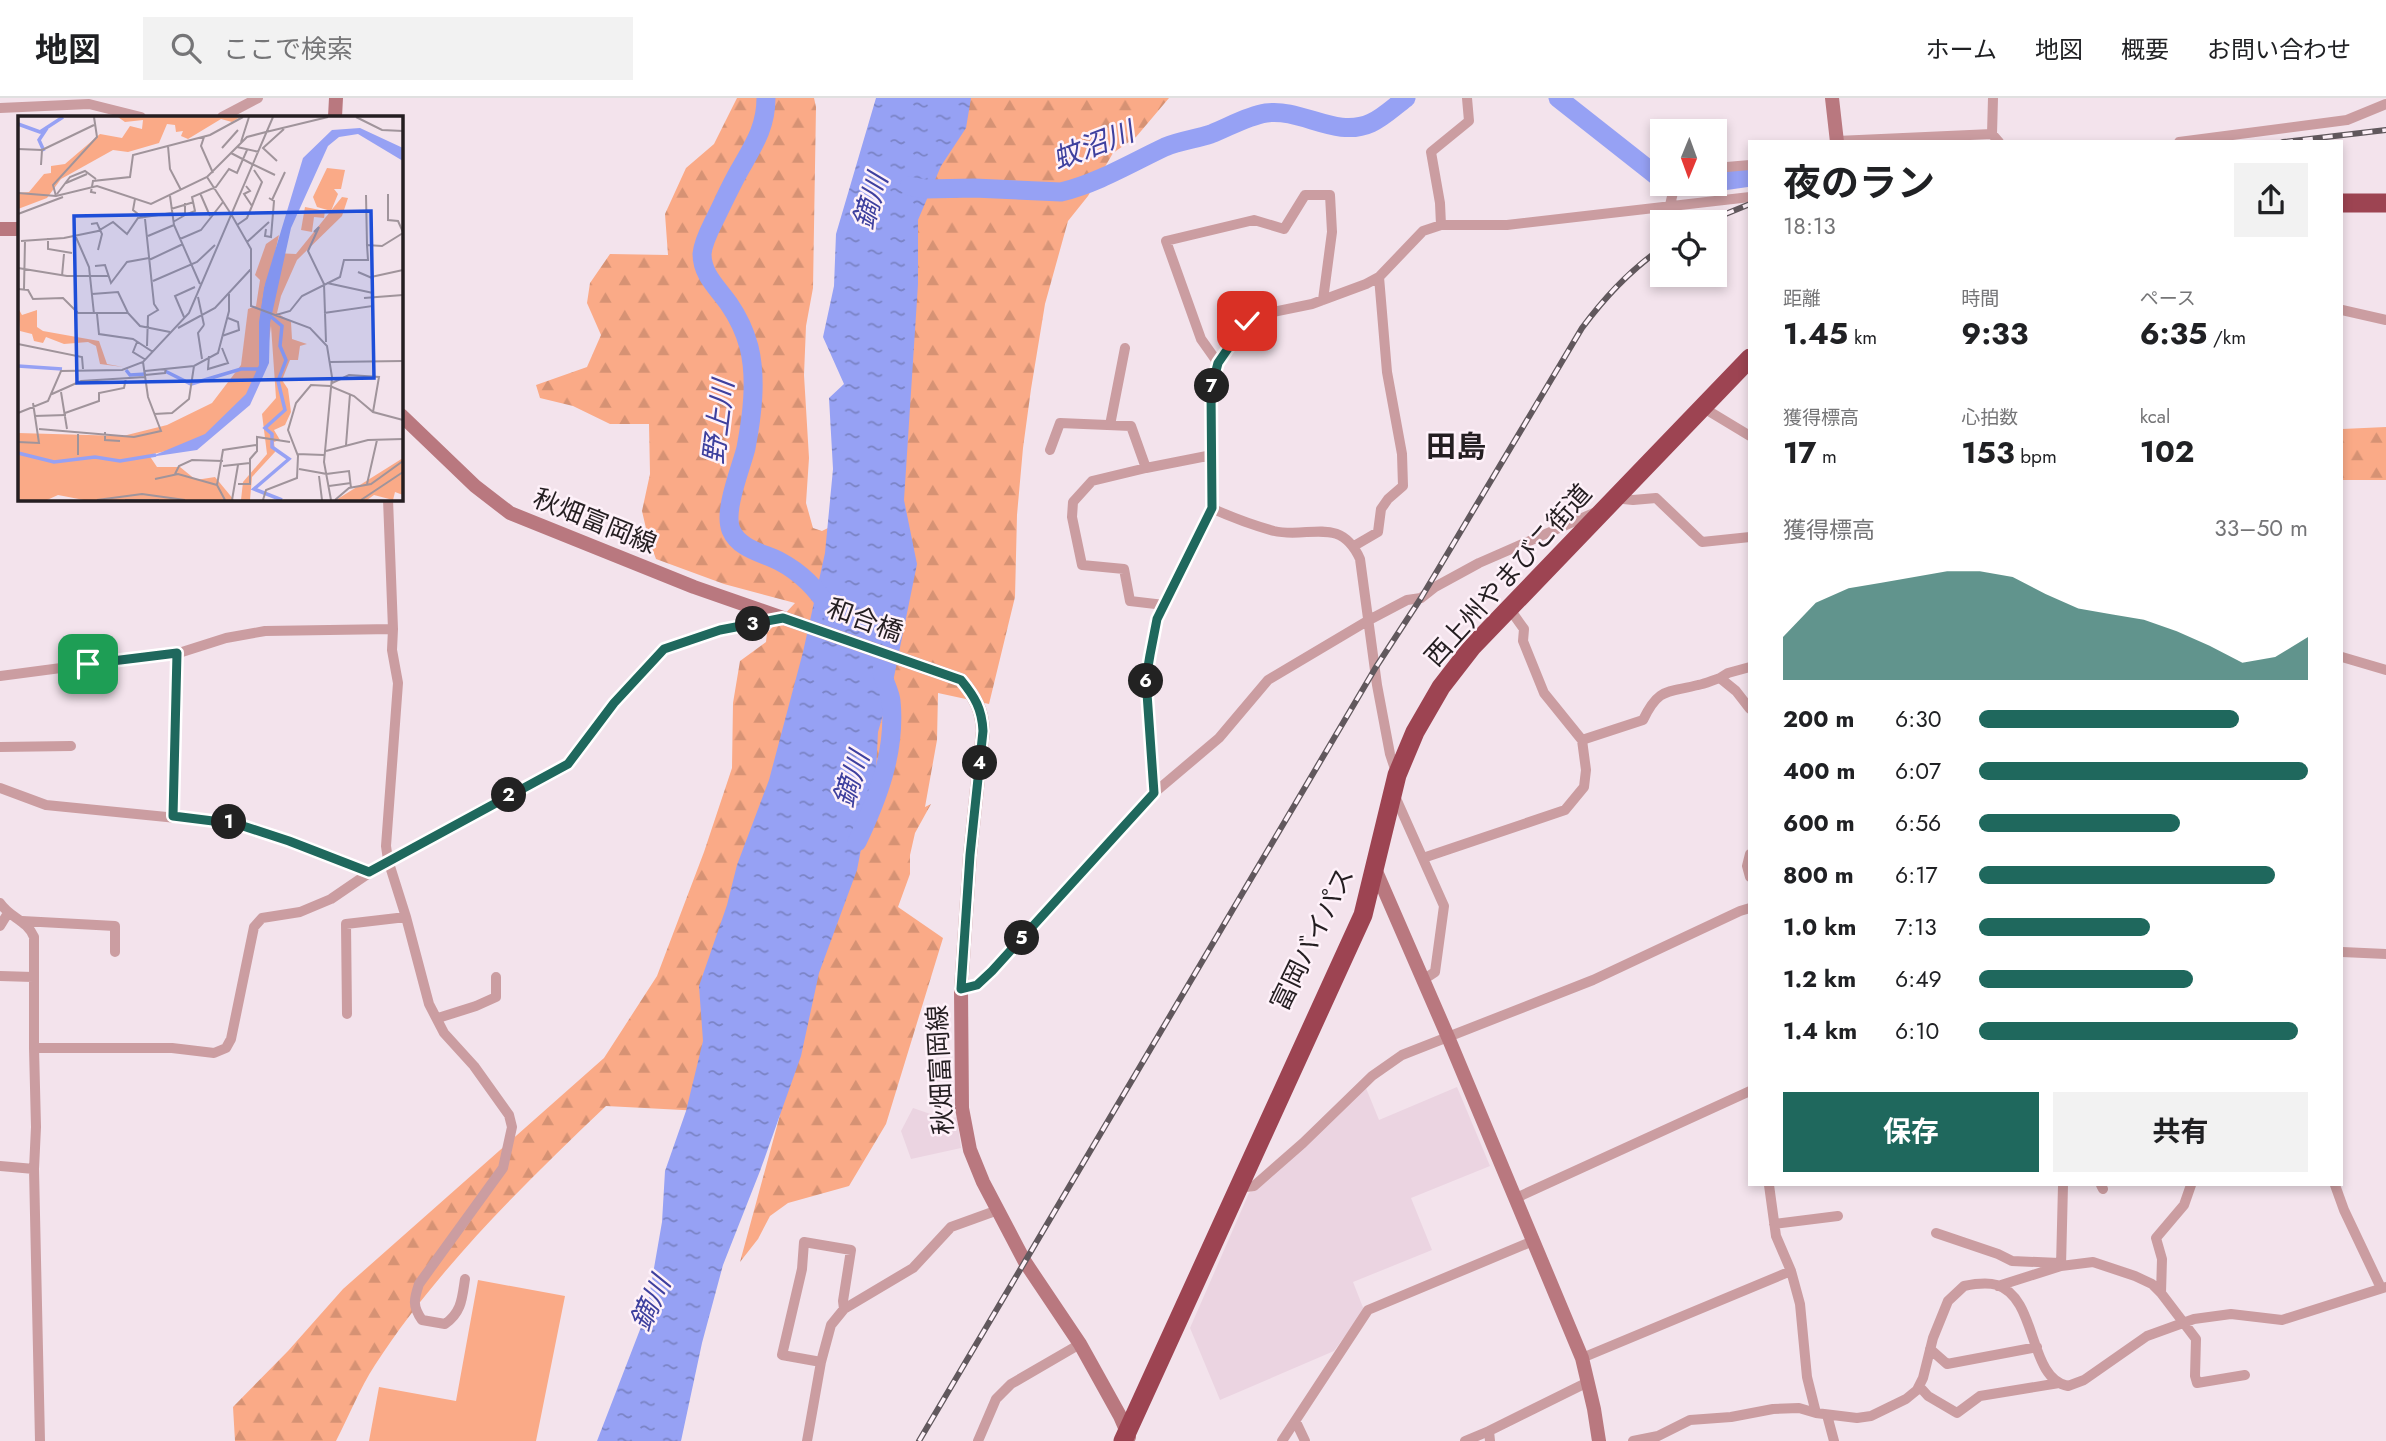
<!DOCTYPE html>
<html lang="ja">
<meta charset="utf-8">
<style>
:root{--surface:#fff;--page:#f2f2f2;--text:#202124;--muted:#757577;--line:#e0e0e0;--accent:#1f685d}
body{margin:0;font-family:Jost,"Noto Sans JP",sans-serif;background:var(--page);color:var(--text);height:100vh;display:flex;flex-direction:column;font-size:26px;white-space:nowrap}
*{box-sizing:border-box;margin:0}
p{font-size:23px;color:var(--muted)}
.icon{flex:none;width:38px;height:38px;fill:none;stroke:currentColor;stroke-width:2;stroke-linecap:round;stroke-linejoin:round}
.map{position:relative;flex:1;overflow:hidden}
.sheet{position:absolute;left:1748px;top:42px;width:595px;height:1046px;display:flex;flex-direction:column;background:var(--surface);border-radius:0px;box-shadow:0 4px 10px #0003}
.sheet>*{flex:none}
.needle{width:46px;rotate:181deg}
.controls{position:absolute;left:1650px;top:21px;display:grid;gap:14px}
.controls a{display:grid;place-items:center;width:77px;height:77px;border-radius:0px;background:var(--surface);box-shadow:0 4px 10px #0003;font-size:35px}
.pin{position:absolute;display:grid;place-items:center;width:60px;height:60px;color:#fff;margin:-30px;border-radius:14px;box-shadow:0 4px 10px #0006}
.km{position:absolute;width:35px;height:35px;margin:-18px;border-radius:50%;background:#222;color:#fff;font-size:19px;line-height:35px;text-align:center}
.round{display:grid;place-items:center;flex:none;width:74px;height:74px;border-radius:0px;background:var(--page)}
.overview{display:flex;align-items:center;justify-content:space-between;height:119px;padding:0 35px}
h1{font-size:38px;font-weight:700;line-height:52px}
.metrics{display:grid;grid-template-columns:repeat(3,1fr);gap:10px;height:119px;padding:7px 35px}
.metrics div{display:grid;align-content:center}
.metrics b{font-size:30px;font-weight:700}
.metrics small{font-size:19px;font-weight:400}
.metrics p{font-size:19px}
.chart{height:196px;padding:14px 35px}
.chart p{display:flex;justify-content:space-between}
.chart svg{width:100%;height:126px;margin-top:7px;fill:var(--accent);opacity:.7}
.primary-button{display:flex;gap:14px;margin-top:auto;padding:14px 35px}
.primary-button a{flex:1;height:80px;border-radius:0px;background:var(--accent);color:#fff;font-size:28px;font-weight:700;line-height:80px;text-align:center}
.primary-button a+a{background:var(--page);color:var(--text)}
ul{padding:0 35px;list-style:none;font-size:23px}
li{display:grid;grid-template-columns:112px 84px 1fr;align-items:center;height:52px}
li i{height:18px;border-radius:9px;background:var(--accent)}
header{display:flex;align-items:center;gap:42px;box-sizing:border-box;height:98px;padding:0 35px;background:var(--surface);border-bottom:2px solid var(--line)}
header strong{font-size:33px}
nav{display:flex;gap:38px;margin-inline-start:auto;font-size:24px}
.search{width:490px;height:63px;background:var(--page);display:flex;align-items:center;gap:18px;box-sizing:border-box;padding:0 24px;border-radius:0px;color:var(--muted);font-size:26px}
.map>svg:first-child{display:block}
.built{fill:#ebd4e1}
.forest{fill:url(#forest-firs)}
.pitch{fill:#faaa87}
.water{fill:url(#water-ripples)}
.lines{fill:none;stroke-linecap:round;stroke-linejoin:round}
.river{stroke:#96a1f4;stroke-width:19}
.street{stroke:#cb9da1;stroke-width:10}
.secondary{stroke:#b9787f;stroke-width:14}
.highway{stroke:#9d4452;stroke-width:19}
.rail-casing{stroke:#61585d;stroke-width:6}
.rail{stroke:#fef1f9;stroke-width:3.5;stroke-dasharray:10;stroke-linecap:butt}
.route-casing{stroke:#fff;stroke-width:14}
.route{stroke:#1f685d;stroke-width:9}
.labels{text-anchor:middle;stroke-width:5;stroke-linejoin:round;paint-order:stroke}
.street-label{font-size:26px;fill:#241e21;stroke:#fef1f9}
.water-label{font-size:28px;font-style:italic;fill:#3e409e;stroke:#fef1f9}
.quarter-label{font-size:30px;font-weight:bold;fill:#241e21;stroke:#fef1f9}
.inset-river{fill:none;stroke:#96a1f4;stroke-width:3.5}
.inset-road{fill:none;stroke:#a0949b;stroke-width:2}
.view{fill:#1d4ed8;fill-opacity:0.15;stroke:#1d4ed8;stroke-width:3.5}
.inset-edge{fill:none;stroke:#241e21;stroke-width:3.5}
</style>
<header>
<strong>地図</strong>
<div class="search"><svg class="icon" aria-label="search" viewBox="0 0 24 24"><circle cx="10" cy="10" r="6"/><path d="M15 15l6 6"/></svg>ここで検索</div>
<nav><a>ホーム</a><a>地図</a><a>概要</a><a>お問い合わせ</a></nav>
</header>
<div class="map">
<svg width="2386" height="1343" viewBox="0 0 2386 1343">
<defs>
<pattern id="forest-firs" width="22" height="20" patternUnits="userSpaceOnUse" patternTransform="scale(1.75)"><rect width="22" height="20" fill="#faaa87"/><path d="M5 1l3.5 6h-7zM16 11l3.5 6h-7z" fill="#d69274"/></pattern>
<pattern id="water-ripples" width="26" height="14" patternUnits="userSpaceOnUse" patternTransform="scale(1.75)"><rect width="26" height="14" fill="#96a1f4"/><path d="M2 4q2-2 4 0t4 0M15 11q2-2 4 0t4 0" fill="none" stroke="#7a83c5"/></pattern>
</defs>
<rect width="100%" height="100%" fill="#f3e3ec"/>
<path class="built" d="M1457 989 1490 1068 1411 1100 1432 1152 1353 1184 1364 1212 1334 1253 1220 1302 1190 1230 1249 1095 1366 990 1379 1022Z
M913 1010 945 1021 957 1019 961 1050 911 1061 901 1033Z"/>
<path class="forest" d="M737 0H814L816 9 813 190 806 228 804 277 809 360 806 405 813 430 822 433 830 429 948 0H1169L1136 39 1113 55 1088 98 1068 123 1045 206 1031 291 1023 350 1017 417 1015 499 989 606 938 595 937 642 925 709 931 706 915 735 910 757V776L898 809 943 840 886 1026 849 1088 788 1105 770 1118 758 1141 740 1164 780 1017 606 1008C523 1087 438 1170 375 1267 360 1290 349 1318 336 1343H235L233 1309 288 1253 343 1191 604 960 657 878 704 754 732 670 733 605 740 563 766 544 767 535 795 505 724 486 656 461 648 439 642 413 650 376 649 326H610L573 308 540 300 536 287 587 269 601 237 587 205 590 185 610 156 668 157 665 116 686 70 714 46Z
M2386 329V382H2342V331Z"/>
<path class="pitch" d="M478 1182 565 1198 536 1343H369L379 1289 456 1303Z"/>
<path class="water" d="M876 0H971L966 30 941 68 918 122V186L904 402 917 466 894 579 878 634 876 673 857 772 819 875 801 958 760 1073 723 1167 702 1245 681 1343H597L646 1216 662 1124 665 1073 686 1013 703 943 699 888 727 807 737 767 769 682 803 554 825 455 833 371 829 300 844 286 823 239 834 188 836 136Z"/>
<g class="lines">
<path class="river" d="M766 0C766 30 753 48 739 73 730 89 723 105 715 121 710 131 703 144 702 156 702 177 718 190 729 206 738 219 745 234 749 249 757 281 752 318 746 350 741 370 723 413 731 432 739 451 763 455 779 463 802 475 819 493 831 514
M1558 0 1662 82
M1715 84 1750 79
M1672 86 1678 88 1702 86
M909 88 926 91 974 90 1061 94C1098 85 1131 65 1165 49 1179 43 1196 41 1211 36 1229 29 1247 18 1266 15 1302 10 1336 41 1371 25 1384 19 1395 8 1406 0
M857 744C878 700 896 653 891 603 890 593 883 583 882 572"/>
<path class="street" d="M1993 0 1992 36 1999 44
M0 10 89 6 141 19
M222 19 258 0
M1837 43 1992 36
M2179 44 2347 22 2386 6
M1715 70 1750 67
M1670 107 1675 86
M1441 127 1440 105 1431 54 1469 23 1467 0
M2342 212 2386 222
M1218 265 1201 241 1166 143 1254 122 1284 131 1305 97H1330L1332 134 1323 202
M1702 309 1750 338
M1110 327 1125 250
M1050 352 1060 325 1131 328 1146 370
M1614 400 1633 402 1656 400 1702 444 1750 439
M388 401 393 531 392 552 398 585 386 748 388 762 406 819 429 906 444 935 474 968 509 1017 512 1029 503 1070 419 1186C414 1201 412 1208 422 1222L445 1226C462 1214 462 1200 465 1181
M1211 410C1231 419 1252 427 1274 433 1309 441 1340 417 1360 461L1377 587 1390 656 1396 674
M1354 448 1378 434 1381 411 1388 401 1403 388 1402 356 1387 274 1379 179
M1164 507 1130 503 1124 471 1082 467 1072 419 1073 404 1092 383 1146 370 1212 357
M2342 559 2386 572
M1750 569 1728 575 1720 580 1736 593 1750 611
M0 578 182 554 226 540 265 533 393 531
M1582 642 1643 622C1659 589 1667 595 1698 587 1705 586 1713 582 1720 580
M0 649 71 648
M0 690 46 707 237 726 290 743 369 774
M1154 695 1146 581 1150 557 1158 521 1211 410V292L1218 265 1247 223 1268 215 1312 206 1366 186 1379 179 1423 133 1441 127H1507L1750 99
M1394 696 1444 808 1435 874 1423 882
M173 718 177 555
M1750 756 1747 768 1750 779
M1423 760 1565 712 1584 689 1586 672 1582 642 1544 595 1523 543 1524 531 1509 510
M0 805C10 820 27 822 34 839V950
M22 823 115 828V854
M0 828 8 815
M2342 854 2386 856
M0 878 33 879
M961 891 977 887 992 873 1154 695 1219 640 1268 582 1369 522 1407 502 1421 500 1435 489 1479 465 1596 414
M347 916 346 826 406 819
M438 920 476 908 496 899V879
M0 1068 34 1071 36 1029 34 950H172L214 955 226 950 231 941 254 829 262 820 300 814 331 801 388 762 568 666 614 605 665 551 720 532 780 521
M34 1071 40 1343
M1769 1087 1776 1138 1791 1173 1800 1206 1807 1279 1816 1315
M2101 1087 2103 1091
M2191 1087 2184 1107 2156 1140 2162 1161 2161 1195 2196 1241 2195 1278 2197 1285 2245 1277
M2335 1087 2344 1112 2381 1190
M1238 1090 1254 1088 1303 1045 1372 978 1402 957 1593 882 1740 813 1750 810
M1516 1100 1750 993
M1774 1126 1838 1118
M1936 1135 1998 1156 2012 1163 2059 1165
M2061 1168 2063 1087
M1998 1188 2061 1168 2093 1164 2135 1178 2152 1186 2161 1195
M1930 1251 1947 1266 2037 1249
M1582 1260 1791 1173
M821 1264 831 1227 844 1211 913 1170 951 1129 998 1112
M1919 1288 1928 1298 1957 1315 1980 1298 2059 1285
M1827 1317 1834 1343
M1296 1324 1305 1343
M807 1343 821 1264 782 1257 802 1171 804 1144 851 1152 843 1203 844 1211
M978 1343 996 1301 1011 1286 1080 1246
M1282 1343 1368 1212 1533 1143
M1465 1343 1489 1333
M1490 1343 1489 1333 1588 1284
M1633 1343 1658 1338 1690 1322 1731 1319 1773 1311 1799 1310 1816 1315 1857 1320 1871 1318 1906 1301 1917 1292 1923 1280 1933 1240 1948 1203 1964 1188C1974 1186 1986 1184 1997 1187 2038 1200 2028 1281 2068 1288L2084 1282 2147 1238 2194 1221 2231 1216 2282 1222 2386 1189"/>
<path class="secondary" d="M1832 0 1837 44
M335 19 336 0
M0 131H19
M401 317 475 388 510 415 694 489 961 582C975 599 982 611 983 633L970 757 961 891 962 1010 970 1052 983 1084 1025 1164 1080 1246 1120 1318 1129 1339
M1375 771 1448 939 1582 1260 1594 1311 1599 1343"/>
<path class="highway" d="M2342 105H2386
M1123 1343 1363 817 1397 677 1415 634 1441 589 1472 549 1750 260"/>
<defs>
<path id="rail" d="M2283 44 2386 32
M1706 124 1750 106
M919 1343 1376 569 1421 500 1582 230C1605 199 1630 172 1662 150"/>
</defs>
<use href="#rail" class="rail-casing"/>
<use href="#rail" class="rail"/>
</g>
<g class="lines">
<defs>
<path id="route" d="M88 566 177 555 173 718 237 726 289 743 369 774 568 666 614 605 664 551 720 532 783 520 961 582C975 599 982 611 983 633L970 757 961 891 977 887 992 873 1154 695 1146 581 1150 557 1157 521 1212 410 1211 292 1218 265 1247 223"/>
</defs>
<use href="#route" class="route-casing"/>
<use href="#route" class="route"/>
</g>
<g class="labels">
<g class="street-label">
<text transform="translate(595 423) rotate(22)" y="9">秋畑富岡線</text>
<text transform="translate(1508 477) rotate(-48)" y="9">西上州やまびこ街道</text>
<text transform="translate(865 522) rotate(20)" y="9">和合橋</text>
<text transform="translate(1312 841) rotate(-64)" y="9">富岡バイパス</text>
<text transform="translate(940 972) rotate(-93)" y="9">秋畑富岡線</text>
</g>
<g class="water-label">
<text transform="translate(1093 47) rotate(-21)" y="10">蚊沼川</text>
<text transform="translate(870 103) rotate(-73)" y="10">鏑川</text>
<text transform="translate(718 324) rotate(-83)" y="10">野上川</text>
<text transform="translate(851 681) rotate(-72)" y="10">鏑川</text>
<text transform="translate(650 1205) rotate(-65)" y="10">鏑川</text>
</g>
<g class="quarter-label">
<text x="1456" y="359">田島</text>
</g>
</g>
<g transform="translate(18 18)">
<rect width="385" height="385" fill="#f3e3ec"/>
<path d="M100 1H222L214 6 203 3 170 23 163 20 165 15 158 16 157 9 149 8 141 27 110 36 95 34 43 63 29 82 0 93V77L11 76 26 58 33 57V50L47 48 82 18 104 22 112 10 124 13 125 4 107 6ZM324 81 330 82 324 100 279 144 263 180 259 197 273 206 274 223 289 228 282 230 280 244H272L264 264 270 273 273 296 267 309 256 314 262 324 256 326 257 336 234 361 232 384H223L225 366 249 338 244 298 258 282 253 210 249 239 231 279 185 326 131 339 139 351H162L178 364 197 361 216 384H66L40 379 29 384H0V317L105 320 149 309 194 287 223 249 230 193 238 190 242 164 237 159 248 128 261 119 257 137 278 138ZM0 192 4 199 19 194V211L25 215 81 225 89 248 105 251 82 248 78 230 70 226 46 228 28 221 25 227 16 225 14 218 2 215ZM385 342V379L377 376 375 384 356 379 349 384H318Z" fill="#faaa87"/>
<path d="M309 52 327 54 323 73H316L320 78 313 95 299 91 295 81ZM287 91 307 95 306 102 296 101 294 116 283 114Z" fill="#faaa87"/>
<path d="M342 12 385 32V45L340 18 321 21 310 30 273 112 252 207 251 247 232 289 179 334 132 341 187 318 228 278 241 249V206L247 168 285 42 314 14Z" fill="#96a1f4"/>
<path class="inset-river" d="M0 8 22 16 45 1M26 35 21 24 29 12M245 192 248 171M251 199 264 210 262 230 268 244 260 265 267 294 247 312 254 318V331L271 343 236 373 264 384M0 250 44 253M108 254 112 259 128 258M147 255 173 268 223 253H243M0 337 36 346 77 341 102 345 138 339"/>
<path class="inset-road" d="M338 1 364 14 385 15M248 16 310 1M186 21 183 30 195 57M223 26 231 1M150 30 152 53 163 74M219 31 241 36M204 32 220 14M0 33 24 34 23 49M24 34 76 9M213 37 234 48M259 45 245 32 266 13M234 48 257 59M189 61 213 98M48 67 69 58M228 70 232 75 226 78 234 90M0 77 38 80 79 70 133 88 189 61 229 21 248 16M78 77 73 76 75 65 112 61 115 39 192 19 225 1M182 77 192 100M39 78 52 61 67 55 78 63M370 78V104L380 105 385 116M348 79 349 129M38 80 35 69 79 21 76 1M152 80 156 109 182 168M117 83 115 94 125 102M254 84 267 56M153 93 176 86M0 98 45 81M213 98 233 133V190L292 212 309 230 314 261 306 346 313 384M167 99 177 95 174 81 198 71 211 53 219 57 229 34M127 103 136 188 140 194 130 200 129 230M155 106 167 99V87M73 108 79 107 84 118 80 134M219 109 229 102 244 66 236 54M248 113 247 120 253 121 256 85 251 82M296 116 301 111 290 135 306 168 308 226M57 119 71 151 76 198M130 120 156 109M30 122V133L54 137M162 123 183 114 205 86M3 125 46 122 80 115 95 106 109 118 120 102 154 97M229 126 251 106M131 144 165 128M77 150 87 149 93 167 109 146 131 142M0 152 49 160H90M44 160 46 138M353 161 385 154M135 165 179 146 197 129M309 167 355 177M0 173 10 174 15 183 45 182 60 197H110L122 210 152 216M6 173 7 125M74 178 100 176 110 197M180 181 186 209M346 182 385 179M306 197 355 190 354 162 340 156M79 198 81 218 115 223 135 236M258 199 272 195 284 180 322 161 326 144H350L349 129 364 130 385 117M166 201 157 180 177 171M160 212 197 192 233 153M204 220 221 214 220 206 210 202M119 226 115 236 128 244M0 228 64 241 65 253M191 240 190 253 210 247 204 232M184 243 180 217 186 209M312 246 385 245M127 255 176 250 200 237 211 195V178M127 259 147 257 148 253M314 267 331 259 361 261 355 296M43 276 49 313M34 278 63 265 127 261M0 297 30 285 43 255 104 254 125 246 171 197 255 1M47 297 81 285V277L106 272 108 262M136 298 154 297 171 283 176 250M16 300 48 299M21 313 116 321 143 315 130 281 125 246M60 316V339M87 316V324L102 325M0 326 21 327 15 287M328 329 332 278M308 335 350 324 385 323M279 338 306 339M205 350 232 347M281 353 309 358M157 358 161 350 174 344 205 345M308 358 331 355 333 372M301 360 304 384M137 363 160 358 199 369M220 368H232V343L239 335V321L272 326M349 368 359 324M311 370 333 367M79 384 124 378 167 384M107 384H141M207 384 199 369 205 334 238 329M214 384 220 349M245 384 248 374 279 362 280 340 270 314 278 287 293 269 312 270 336 280 355 296 385 304M317 384 331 372 353 368 385 345M343 384 385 356"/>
<path class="view" d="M353 95 356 262 59 267 56 100Z"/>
<rect width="385" height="385" class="inset-edge"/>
</g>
</svg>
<div class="controls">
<a><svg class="needle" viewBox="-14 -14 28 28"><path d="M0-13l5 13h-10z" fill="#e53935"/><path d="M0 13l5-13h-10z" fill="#757577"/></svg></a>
<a><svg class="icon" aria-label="locate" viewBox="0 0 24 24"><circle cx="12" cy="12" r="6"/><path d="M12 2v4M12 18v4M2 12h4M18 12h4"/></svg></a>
</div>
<div class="pin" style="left:88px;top:566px;background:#1e9e55"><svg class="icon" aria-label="arrive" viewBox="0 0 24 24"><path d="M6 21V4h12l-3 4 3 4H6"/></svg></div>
<div class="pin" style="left:1247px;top:223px;background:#d93025"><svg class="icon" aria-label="check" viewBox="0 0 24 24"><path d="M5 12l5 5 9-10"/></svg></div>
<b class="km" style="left:229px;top:724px">1</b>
<b class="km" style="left:509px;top:697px">2</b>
<b class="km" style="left:753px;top:526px">3</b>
<b class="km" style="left:980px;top:665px">4</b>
<b class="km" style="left:1022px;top:840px">5</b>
<b class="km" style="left:1146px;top:583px">6</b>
<b class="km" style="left:1212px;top:288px">7</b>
<section class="sheet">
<div class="overview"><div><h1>夜のラン</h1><p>18:13</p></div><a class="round"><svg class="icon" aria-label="share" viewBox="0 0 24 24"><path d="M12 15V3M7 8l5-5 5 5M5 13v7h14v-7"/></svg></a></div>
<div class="metrics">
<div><p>距離</p><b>1.45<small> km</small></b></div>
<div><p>時間</p><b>9:33</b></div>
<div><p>ペース</p><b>6:35<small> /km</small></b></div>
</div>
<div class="metrics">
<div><p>獲得標高</p><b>17<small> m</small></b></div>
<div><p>心拍数</p><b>153<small> bpm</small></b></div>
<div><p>kcal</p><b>102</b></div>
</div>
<div class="chart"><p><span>獲得標高</span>33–50 m</p>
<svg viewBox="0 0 160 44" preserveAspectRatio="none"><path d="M0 44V29L10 17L20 12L30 10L40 8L50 6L60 6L70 8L80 14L90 19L100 21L110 23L120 27L130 32L140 38L150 36L160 29V44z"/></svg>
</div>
<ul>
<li><b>200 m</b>6:30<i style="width:79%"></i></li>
<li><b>400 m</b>6:07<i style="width:100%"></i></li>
<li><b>600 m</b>6:56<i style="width:61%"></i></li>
<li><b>800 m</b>6:17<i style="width:90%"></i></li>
<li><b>1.0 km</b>7:13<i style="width:52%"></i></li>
<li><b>1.2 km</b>6:49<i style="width:65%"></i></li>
<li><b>1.4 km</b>6:10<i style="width:97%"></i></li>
</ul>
<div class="primary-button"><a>保存</a><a>共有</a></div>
</section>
</div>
